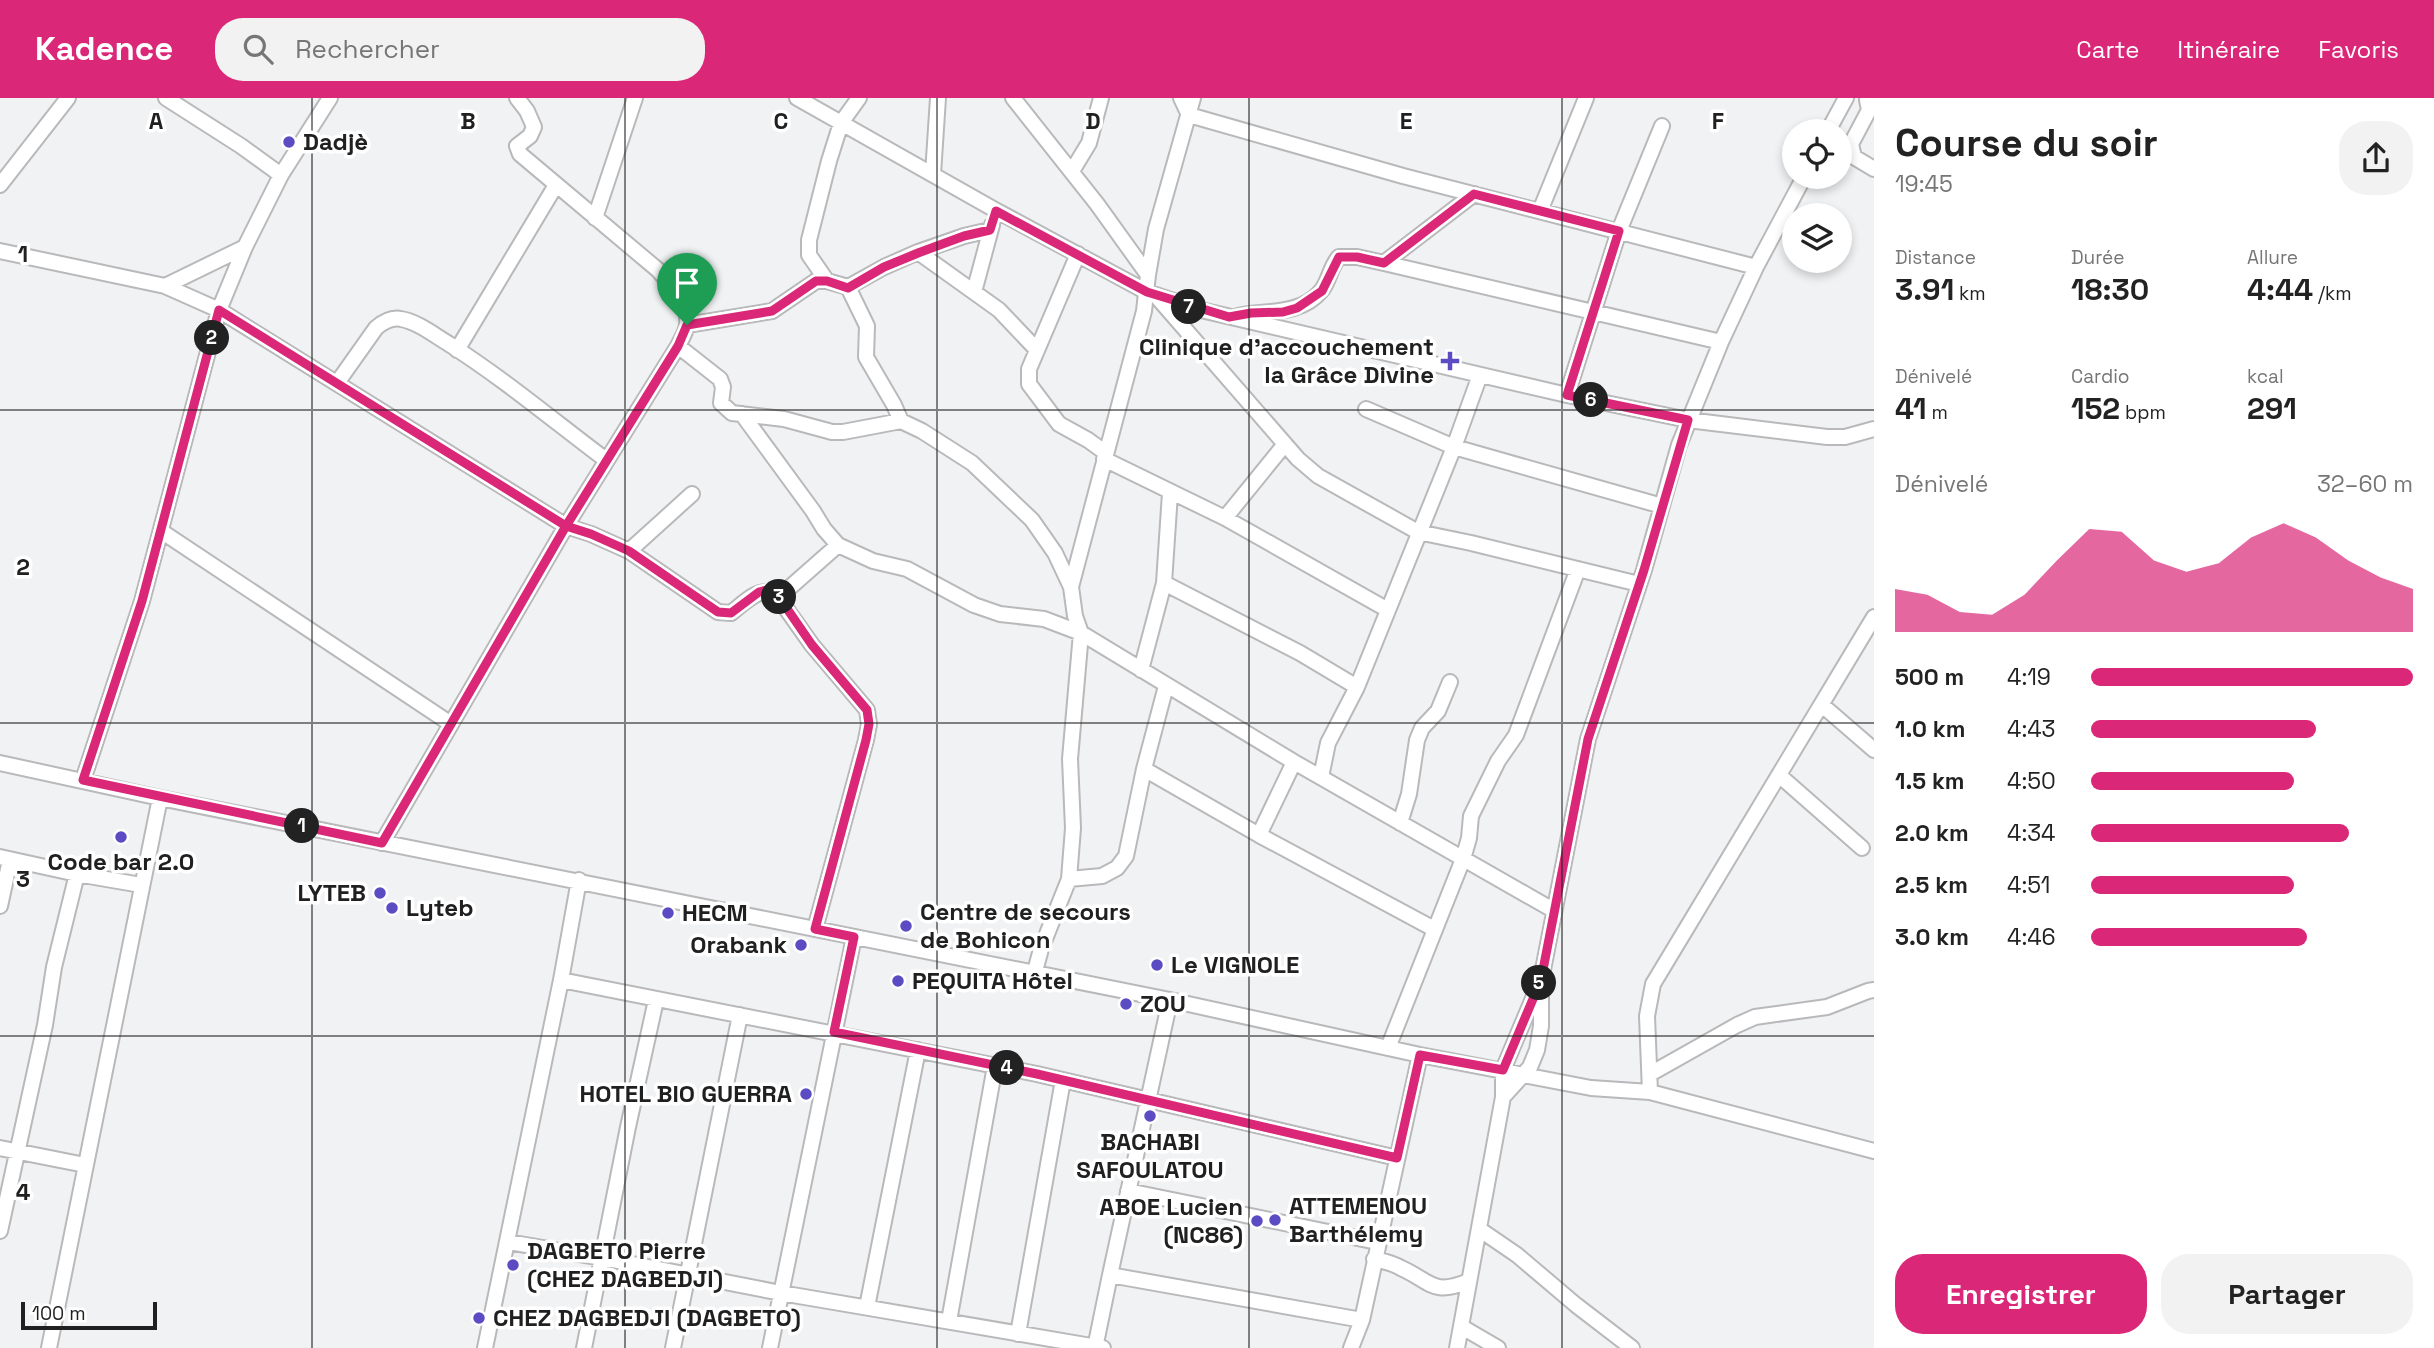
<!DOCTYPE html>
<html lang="fr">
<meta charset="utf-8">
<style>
:root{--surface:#fff;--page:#f2f2f2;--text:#222;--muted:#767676;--accent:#db2777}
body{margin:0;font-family:"Space Grotesk",sans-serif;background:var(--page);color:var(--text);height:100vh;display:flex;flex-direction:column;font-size:26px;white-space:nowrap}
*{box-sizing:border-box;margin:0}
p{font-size:23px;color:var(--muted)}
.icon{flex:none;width:38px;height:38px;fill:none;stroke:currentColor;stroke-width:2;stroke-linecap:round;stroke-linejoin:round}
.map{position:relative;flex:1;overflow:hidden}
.side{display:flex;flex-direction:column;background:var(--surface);width:560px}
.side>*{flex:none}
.buttons{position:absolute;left:1782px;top:21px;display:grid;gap:14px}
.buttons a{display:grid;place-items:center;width:70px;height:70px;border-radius:50%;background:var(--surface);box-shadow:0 4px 10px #0003;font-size:35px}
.scale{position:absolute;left:21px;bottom:18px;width:136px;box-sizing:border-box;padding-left:7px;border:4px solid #202021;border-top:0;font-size:19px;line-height:24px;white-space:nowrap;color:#202021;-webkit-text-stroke:5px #fff;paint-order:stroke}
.pin{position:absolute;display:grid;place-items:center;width:60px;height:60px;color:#fff;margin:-72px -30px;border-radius:50% 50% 50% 0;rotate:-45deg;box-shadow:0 0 7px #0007}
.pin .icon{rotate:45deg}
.km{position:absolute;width:35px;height:35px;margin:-18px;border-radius:50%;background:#222;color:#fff;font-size:19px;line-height:35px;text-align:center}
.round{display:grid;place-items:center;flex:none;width:74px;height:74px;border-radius:28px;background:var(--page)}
.overview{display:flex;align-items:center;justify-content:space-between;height:119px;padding:0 21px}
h1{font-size:38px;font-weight:700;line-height:52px}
.figures{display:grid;grid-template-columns:repeat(3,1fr);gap:10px;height:119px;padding:7px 21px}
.figures div{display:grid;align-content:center}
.figures b{font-size:30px;font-weight:700}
.figures small{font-size:19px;font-weight:400}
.figures p{font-size:19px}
.chart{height:196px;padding:14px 21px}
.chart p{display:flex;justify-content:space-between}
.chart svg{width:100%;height:126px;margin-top:7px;fill:var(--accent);opacity:.7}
.cta{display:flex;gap:14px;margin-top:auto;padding:14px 21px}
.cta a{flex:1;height:80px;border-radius:28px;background:var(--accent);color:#fff;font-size:28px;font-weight:700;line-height:80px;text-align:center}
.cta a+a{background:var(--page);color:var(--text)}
ul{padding:0 21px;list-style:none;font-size:23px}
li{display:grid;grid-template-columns:112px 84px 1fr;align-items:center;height:52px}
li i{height:18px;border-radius:9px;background:var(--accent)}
header{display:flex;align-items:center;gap:42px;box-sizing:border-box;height:98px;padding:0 35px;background:var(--accent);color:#fff}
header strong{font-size:33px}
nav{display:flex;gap:38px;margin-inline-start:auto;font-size:24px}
.search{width:490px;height:63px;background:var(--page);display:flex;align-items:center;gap:18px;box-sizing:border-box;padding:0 24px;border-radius:28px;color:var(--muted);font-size:26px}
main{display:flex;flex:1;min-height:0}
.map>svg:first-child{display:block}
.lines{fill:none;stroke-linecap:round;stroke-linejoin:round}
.minor-casing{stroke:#b9b9bb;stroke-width:18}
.minor{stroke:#fff;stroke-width:14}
.route-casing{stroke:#fff;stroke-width:14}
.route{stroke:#db2777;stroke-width:9}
.grid{fill:none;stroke:#202021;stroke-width:2;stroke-opacity:0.55}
.poi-dot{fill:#5c4cc4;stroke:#fff;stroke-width:2.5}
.labels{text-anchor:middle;stroke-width:7;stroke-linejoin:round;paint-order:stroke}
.poi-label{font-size:24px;font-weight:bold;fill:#202021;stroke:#fff;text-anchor:start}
.grid-label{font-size:23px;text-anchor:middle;font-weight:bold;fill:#202021;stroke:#fff;stroke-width:7;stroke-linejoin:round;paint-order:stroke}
</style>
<header>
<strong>Kadence</strong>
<div class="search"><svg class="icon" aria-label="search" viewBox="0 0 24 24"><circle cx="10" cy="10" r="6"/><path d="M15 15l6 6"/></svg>Rechercher</div>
<nav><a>Carte</a><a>Itinéraire</a><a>Favoris</a></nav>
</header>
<main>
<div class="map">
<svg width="1874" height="1250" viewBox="0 0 1874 1250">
<rect width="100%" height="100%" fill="#f1f2f4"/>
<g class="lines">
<defs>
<path id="minor" d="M166 0 241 48 281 77
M517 0 527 13 534 29 530 38 517 48 520 56 658 172C670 186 690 206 687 227 686 234 681 242 678 248L566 428 591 436 629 453 718 514 731 515C744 505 758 489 775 495L812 547 867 612 869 626 866 642 815 831
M797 0 997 113 1147 194 1201 212 1567 297 1688 322 1827 339H1845L1874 331
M1013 0 1097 106 1148 177
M1181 0 1189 17 1403 78 1756 169
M1867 2 1869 12 1851 46 1854 59 1874 71
M1828 33 1846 0
M1072 73 1089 45 1101 0
M933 76 938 0
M0 87 68 0
M1540 113 1586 0
M595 120 635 0
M0 153 165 188 219 212 566 428 382 745
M918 154 999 212 1037 252
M1078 156 1029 271V286L1059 326 1088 342 1106 355
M1384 165 1721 244
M827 183 809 157V142L829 63 841 25 859 0
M165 188 245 149
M848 189 867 228 866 259 894 307 901 323
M974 194 992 127
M1157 199 1298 361 1318 378 1418 434 1471 445 1639 486
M1238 218C1266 212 1300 218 1321 193 1329 184 1330 169 1339 159H1357L1384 165 1474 96
M687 227 772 213 816 183H827L848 189 884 169 918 154 964 138 990 132
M678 248 720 281 723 289 721 305 732 315 784 321 832 334H843L901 323 922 333 972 365 1032 422 1055 455 1071 489
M457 252 556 87
M337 285 376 230C383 224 391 219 401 221 418 224 434 237 449 246 504 281 554 323 606 362
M1567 297 1619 133 1662 28
M1366 311 1454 349 1662 408
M742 316 813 413 824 431 838 447 873 463 907 471 974 507 1000 516 1044 521 1081 535 1294 664 1553 812
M1104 361 1225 420 1388 512
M1225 420 1285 346
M161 433 451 626
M629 453 692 396
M1164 485 1300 555 1357 589
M779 499 838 447
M1141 572 1164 485 1170 395
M1822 607 1874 652
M0 665 160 700 1170 902 1420 957 1591 990 1650 994 1874 1053
M1144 671 1259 737 1434 831
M1780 678 1862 750
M1321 679 1328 645 1357 589 1454 349 1480 277
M83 682 142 503 219 212 245 149 281 77 330 0
M1400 725 1409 696 1417 642 1422 630 1438 613 1450 584
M1259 737 1294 664
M0 759 77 776 141 787
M1069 781 1102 778 1117 770 1126 758 1144 671 1166 588
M0 808 10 762
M1034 877 1041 851 1069 781 1073 730 1070 661 1081 535 1075 518 1071 489 1144 213 1148 177 1156 131 1193 0
M561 882 1037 976 1397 1060
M1170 902 1110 1177 1362 1222 1420 957
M1388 950 1463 761 1469 740 1471 718 1498 663 1516 637 1578 471
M1650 976 1737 927 1755 919 1827 909 1868 893 1874 892
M1650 994 1647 918 1653 886 1874 519
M1503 999 1530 969 1537 952 1541 928V882L1588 641 1644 472 1679 347 1721 244 1756 169 1804 79
M0 1050 85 1067
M1128 1093 1377 1144
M1479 1131 1517 1157 1576 1207 1632 1250
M0 1133 45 927 54 869 77 776
M508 1144 602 1160 781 1195 1103 1250
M1374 1161C1383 1163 1393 1165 1401 1170 1432 1184 1432 1198 1469 1183
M867 1209 918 952
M949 1223 995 968
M1462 1229 1498 1250
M1018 1236 1063 982
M49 1250 160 700
M485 1250 561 882 579 782
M584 1250 628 1029 656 902
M673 1250 740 917
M770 1250 854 839
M1095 1250 1110 1177
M1351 1250 1362 1222
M1457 1250 1503 999V972L1539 886"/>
</defs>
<use href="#minor" class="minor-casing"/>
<use href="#minor" class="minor"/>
</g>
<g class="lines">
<defs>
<path id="route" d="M687 227 678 248 566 428 382 745 83 682 142 503 219 212 566 428 591 436 629 453 718 514 731 515 759 494 767 492 779 499 812 547 867 612 869 626 866 642 815 831 854 839 834 934 1037 976 1397 1060 1420 957 1503 972 1541 882 1588 641 1644 472 1688 322 1567 297 1619 133 1474 96 1384 165 1357 159H1339L1322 193 1297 210 1283 214 1251 215 1229 219 1147 194 996 113 990 132 964 138 918 155 884 169 848 190 827 183H816L772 213 687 227"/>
</defs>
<use href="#route" class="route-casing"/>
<use href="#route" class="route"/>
</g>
<path class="grid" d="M312 0V1250M625 0V1250M937 0V1250M1249 0V1250M1562 0V1250M0 312H1874M0 625H1874M0 938H1874"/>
<g class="poi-dot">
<circle cx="289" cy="44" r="7"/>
<path d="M1446.5 252.5h7v7h7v7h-7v7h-7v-7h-7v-7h7z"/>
<circle cx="121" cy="739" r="7"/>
<circle cx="380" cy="795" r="7"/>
<circle cx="392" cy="810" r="7"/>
<circle cx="668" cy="815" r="7"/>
<circle cx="906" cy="828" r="7"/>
<circle cx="801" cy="847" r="7"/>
<circle cx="1157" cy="867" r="7"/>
<circle cx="898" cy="883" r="7"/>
<circle cx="1126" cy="906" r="7"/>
<circle cx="806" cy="996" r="7"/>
<circle cx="1150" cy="1018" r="7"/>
<circle cx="1275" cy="1122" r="7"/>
<circle cx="1257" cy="1123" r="7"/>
<circle cx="513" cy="1167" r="7"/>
<circle cx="479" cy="1220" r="7"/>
</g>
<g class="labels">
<g class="poi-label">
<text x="303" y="52">Dadjè</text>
<text x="1434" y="257" text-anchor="end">Clinique d’accouchement<tspan x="1434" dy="28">la Grâce Divine</tspan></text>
<text x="121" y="772" text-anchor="middle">Code bar 2.0</text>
<text x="366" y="803" text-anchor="end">LYTEB</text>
<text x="406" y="818">Lyteb</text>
<text x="920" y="822">Centre de secours<tspan x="920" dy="28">de Bohicon</tspan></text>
<text x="682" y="823">HECM</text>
<text x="787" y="855" text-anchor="end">Orabank</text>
<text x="1171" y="875">Le VIGNOLE</text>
<text x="912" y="891">PEQUITA Hôtel</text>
<text x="1140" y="914">ZOU</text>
<text x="792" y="1004" text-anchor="end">HOTEL BIO GUERRA</text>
<text x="1150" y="1052" text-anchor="middle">BACHABI<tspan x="1150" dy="28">SAFOULATOU</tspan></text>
<text x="1289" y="1116">ATTEMENOU<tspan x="1289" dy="28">Barthélemy</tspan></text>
<text x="1243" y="1117" text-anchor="end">ABOE Lucien<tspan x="1243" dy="28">(NC86)</tspan></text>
<text x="527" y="1161">DAGBETO Pierre<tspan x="527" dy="28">(CHEZ DAGBEDJI)</tspan></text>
<text x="493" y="1228">CHEZ DAGBEDJI (DAGBETO)</text>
</g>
</g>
<g class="grid-label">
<text x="156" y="31">A</text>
<text x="468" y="31">B</text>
<text x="781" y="31">C</text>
<text x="1093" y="31">D</text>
<text x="1406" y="31">E</text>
<text x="1718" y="31">F</text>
<text x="23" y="164">1</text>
<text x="23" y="477">2</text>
<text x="23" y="789">3</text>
<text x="23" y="1102">4</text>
</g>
</svg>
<div class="buttons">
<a><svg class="icon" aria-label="locate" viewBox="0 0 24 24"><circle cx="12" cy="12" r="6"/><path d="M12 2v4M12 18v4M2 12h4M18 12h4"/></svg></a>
<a><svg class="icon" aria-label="layers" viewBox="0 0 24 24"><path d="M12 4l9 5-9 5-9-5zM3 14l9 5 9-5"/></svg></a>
</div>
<div class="scale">100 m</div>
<div class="pin" style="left:687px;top:227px;background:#1e9e55"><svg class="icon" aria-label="arrive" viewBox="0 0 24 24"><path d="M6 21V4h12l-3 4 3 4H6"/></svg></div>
<b class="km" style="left:302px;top:728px">1</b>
<b class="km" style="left:212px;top:240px">2</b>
<b class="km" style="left:779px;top:499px">3</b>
<b class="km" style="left:1007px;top:970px">4</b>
<b class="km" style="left:1539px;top:885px">5</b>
<b class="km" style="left:1591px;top:302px">6</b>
<b class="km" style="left:1189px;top:209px">7</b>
</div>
<section class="side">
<div class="overview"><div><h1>Course du soir</h1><p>19:45</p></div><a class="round"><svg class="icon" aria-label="share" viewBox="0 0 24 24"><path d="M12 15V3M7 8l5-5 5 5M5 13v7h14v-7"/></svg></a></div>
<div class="figures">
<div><p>Distance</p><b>3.91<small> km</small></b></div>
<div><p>Durée</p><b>18:30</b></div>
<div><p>Allure</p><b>4:44<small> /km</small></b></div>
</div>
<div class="figures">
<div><p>Dénivelé</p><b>41<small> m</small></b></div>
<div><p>Cardio</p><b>152<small> bpm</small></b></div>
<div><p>kcal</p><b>291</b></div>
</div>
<div class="chart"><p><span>Dénivelé</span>32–60 m</p>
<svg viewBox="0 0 160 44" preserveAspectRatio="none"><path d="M0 44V29L10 31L20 37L30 38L40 31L50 19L60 8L70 9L80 19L90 23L100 20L110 11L120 6L130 11L140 19L150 25L160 29V44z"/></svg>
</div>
<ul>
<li><b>500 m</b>4:19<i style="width:100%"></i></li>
<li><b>1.0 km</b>4:43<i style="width:70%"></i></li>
<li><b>1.5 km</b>4:50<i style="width:63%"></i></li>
<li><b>2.0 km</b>4:34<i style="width:80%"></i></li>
<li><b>2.5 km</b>4:51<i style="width:63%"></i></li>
<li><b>3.0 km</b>4:46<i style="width:67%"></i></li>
</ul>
<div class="cta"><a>Enregistrer</a><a>Partager</a></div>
</section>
</main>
